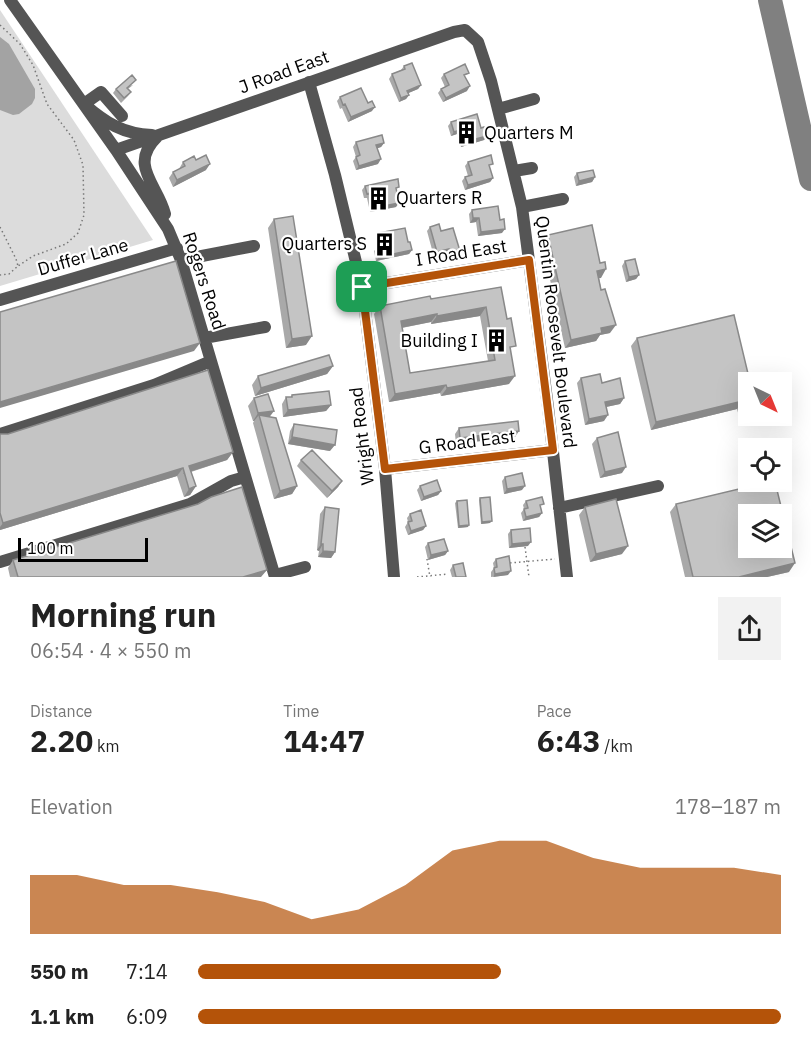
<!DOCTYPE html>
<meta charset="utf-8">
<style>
:root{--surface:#fff;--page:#f2f2f2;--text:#222;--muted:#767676;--accent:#b45309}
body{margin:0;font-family:"IBM Plex Sans",sans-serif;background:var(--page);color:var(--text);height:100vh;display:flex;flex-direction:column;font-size:22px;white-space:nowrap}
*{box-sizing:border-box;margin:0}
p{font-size:20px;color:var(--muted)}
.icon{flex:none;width:33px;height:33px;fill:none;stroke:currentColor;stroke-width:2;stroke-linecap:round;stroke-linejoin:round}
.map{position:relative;height:577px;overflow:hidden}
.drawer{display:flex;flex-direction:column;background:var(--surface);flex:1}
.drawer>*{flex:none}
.needle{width:39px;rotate:137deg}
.buttons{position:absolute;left:738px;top:372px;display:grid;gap:12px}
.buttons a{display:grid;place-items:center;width:54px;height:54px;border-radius:0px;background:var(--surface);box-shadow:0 6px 24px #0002;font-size:30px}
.scale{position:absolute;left:18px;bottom:15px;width:130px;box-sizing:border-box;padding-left:6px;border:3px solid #000;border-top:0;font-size:16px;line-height:21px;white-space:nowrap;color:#000;-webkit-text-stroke:4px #fff;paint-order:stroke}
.pin{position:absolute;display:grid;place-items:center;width:51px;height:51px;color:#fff;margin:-26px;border-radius:12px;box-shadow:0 3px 9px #0006}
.round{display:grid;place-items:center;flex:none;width:63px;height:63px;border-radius:0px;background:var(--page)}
.headline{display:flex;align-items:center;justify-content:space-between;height:102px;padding:0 30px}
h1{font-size:33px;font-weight:800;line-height:45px}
.metrics{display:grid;grid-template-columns:repeat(3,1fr);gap:9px;height:102px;padding:6px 30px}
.metrics div{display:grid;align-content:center}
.metrics b{font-size:30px;font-weight:800}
.metrics small{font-size:16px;font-weight:400}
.metrics p{font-size:16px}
.chart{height:168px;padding:12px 30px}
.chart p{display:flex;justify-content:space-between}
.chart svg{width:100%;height:108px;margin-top:6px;fill:var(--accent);opacity:.7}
ul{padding:0 30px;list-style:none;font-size:20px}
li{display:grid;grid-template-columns:96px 72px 1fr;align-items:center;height:45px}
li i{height:15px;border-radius:8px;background:var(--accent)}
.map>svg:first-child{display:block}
.green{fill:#dcdcdc}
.water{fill:#a3a3a3}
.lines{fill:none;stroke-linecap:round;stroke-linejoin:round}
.taxiway{stroke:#808080;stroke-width:24}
.path{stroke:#777;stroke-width:1.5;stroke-dasharray:1.5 3;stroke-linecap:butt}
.minor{stroke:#555;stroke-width:12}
.wall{fill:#a9a9a9;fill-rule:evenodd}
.shaded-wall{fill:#898989}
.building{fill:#c4c4c4;stroke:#898989;stroke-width:1.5;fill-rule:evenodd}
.route-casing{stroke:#fff;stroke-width:12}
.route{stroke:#b45309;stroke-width:8}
.labels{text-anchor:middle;stroke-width:4.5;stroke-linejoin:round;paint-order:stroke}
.street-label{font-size:18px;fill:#000;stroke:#fff}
.poi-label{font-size:18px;fill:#000;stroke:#fff;text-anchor:start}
</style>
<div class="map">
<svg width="811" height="577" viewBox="0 0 811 577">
<rect width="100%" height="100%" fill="#fff"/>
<path class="green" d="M0 10 153 240 0 286Z"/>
<path class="water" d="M0 37 9 44 35 89V98L32 104 19 114 13 115 0 110Z"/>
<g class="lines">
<path class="taxiway" d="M770 0 811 179"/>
<path class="path" d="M0 25 20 44 33 65 47 104 74 140 83 165 84 215 78 233 66 244 33 256 18 266
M0 227 16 259 18 266 9 274 0 275
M525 547 529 577
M427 559 430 577
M510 563 555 559
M417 577 448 574"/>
<path class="minor" d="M10 0 116 150 168 229 181 260 275 577
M309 82 335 175 362 287 385 469 394 577
M498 109 534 99
M122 116 101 92 84 104C106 123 123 134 152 135
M157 137C128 165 158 185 165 214
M116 150 454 32 465 30 478 42 491 81 522 207 548 407 567 577
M514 171 532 168
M522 207 563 199
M181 260 254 246
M362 287 529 260
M0 300 177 248
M204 338 265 327
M0 434 154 385 211 361
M385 469 553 450
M559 508 658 486
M0 562 190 504 231 481 245 477
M275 575 305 567"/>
</g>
<path class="wall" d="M404 66 421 85 418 89 408 93 409 95 406 99 399 102 389 79 392 74 401 70Z
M444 74 465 77 467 91 443 102 438 93 441 89 445 87 441 78Z
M133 85 128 89 131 92 128 96 121 103 113 93 116 89Z
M340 97 372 111 348 122 342 108 340 109 337 101Z
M451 122 481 128 487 136 484 140 461 147 457 134 451 136 448 126Z
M356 142 384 143 381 147 377 148 378 164 356 170 353 161 356 157 353 147Z
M196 160 206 170 173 187 169 178 173 172 179 169 183 162Z
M468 162 490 169 493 178 490 182 465 190 462 181 465 177 468 176 465 166Z
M577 173 595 177 592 182 576 186 574 177Z
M365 186 397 191 396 207 370 212 367 198H364L362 190Z
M472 210 502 233 478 236 476 222 470 223 469 214Z
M274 219 306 345 286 348 268 228Z
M430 227 441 231 457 255 447 258 446 253 434 257 427 231Z
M378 233 408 242 412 250 409 254 376 261 374 251 378 247 375 238Z
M548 235 601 278H599L610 333 600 335 596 341 565 348 542 243Z
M625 261 639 275 636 279 626 282 622 266Z
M501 287 511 352 509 384 441 396 440 393 389 402 374 314 380 306 431 299ZM480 316 488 361 410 373 402 328 431 322V324Z
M637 338 750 382 748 416H751L750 417 740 420 737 409 651 430 631 346Z
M333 366 327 374 255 396 252 385 258 376Z
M581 378 602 383 624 398 620 404 606 407 604 421 585 425 577 383Z
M292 395 331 405 326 411 283 417 282 404 286 397H291Z
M254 398 270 417 297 486 292 494 274 499 253 423 254 421H253L248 406Z
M294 424 330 451 288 444 290 431Z
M459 428 515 437 456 444 455 434Z
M0 434 233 452 227 460 191 472 196 486 190 495 184 497 177 476 0 530Z
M597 438 622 473 600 478 592 444Z
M301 460 342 481 338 487 327 498 297 466Z
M505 477 522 490 504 494 502 481Z
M420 486 441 491 438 495 421 501 417 490Z
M480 498 490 523 481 524 479 500Z
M457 501 468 527 458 528 455 503Z
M526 501 541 508 542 513 539 517 523 521 521 513 524 509 523 505Z
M676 504 789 572 767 577H685L670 512Z
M325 507 335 552 331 558 318 557 319 551 317 550 320 514Z
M585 507 622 554 590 562 579 515Z
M410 514 426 526 423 530 408 535 405 527 408 522 407 518Z
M511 530 528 546 509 548 508 534Z
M428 543 448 551 445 555 428 560 425 547Z
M496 559 508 575 491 577V572L494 568 493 563Z
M13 560 261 577H10L8 568Z
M453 565 466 577H452L450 570Z"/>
<path class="shaded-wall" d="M421 85 418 89 404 95 407 91Z
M470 86 467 91 443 102 446 98Z
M409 95 406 99 399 102 401 98Z
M375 107 372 111 348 122 351 117Z
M460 130 457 134 451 136 454 132Z
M487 136 484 140 461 147 464 142Z
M384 143 381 147 373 150 376 145Z
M381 159 378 164 356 170 359 166Z
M210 164 206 170 173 187 177 180Z
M595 177 592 182 576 186 579 181Z
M493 178 490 182 465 190 468 185Z
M399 203 396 207 370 212 373 208Z
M473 218H479L476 222 470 223Z
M505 229 502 233 478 236 481 232Z
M449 249 446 253 434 257 437 252Z
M412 250 409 254 376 261 379 257Z
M460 251 457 255 447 258 450 254Z
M606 269 601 278 591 279 597 271Z
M639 275 636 279 626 282 629 277Z
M486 307 480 316 431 324 437 316Z
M437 314 431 322 395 329 401 321Z
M616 325 610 333 600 335 596 341 565 348 571 340 601 328Z
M312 336 306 345 286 348 292 339Z
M200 343 194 351 0 408V402Z
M333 366 327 374 255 396 261 388Z
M515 376 509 384 441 396 447 388Z
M446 385 440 393 389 402 395 394Z
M624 398 620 404 601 408 605 402Z
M743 401 737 409 651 430 656 422Z
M331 405 326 411 283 417 288 410Z
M274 411 268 419 259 415 254 421H253L258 413Z
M748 411V416H751L750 417 740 420 745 412Z
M608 415 604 421 585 425 589 419Z
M519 431 515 437 456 444 460 438Z
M292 437 335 445 330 451 288 444Z
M233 452 227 460 183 474 189 466Z
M626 467 622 473 600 478 605 472Z
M183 468 177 476 0 530V527L3 523Z
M342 481 338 487 327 498 332 491Z
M196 486 190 495 184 497 189 489Z
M297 486 292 494 274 499 280 491Z
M525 486 522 490 504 494 507 489Z
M441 491 438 495 421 501 424 497Z
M542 513 539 517 523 521 526 517Z
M492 521 490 523 481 524 482 522Z
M469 525 468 527 458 528 459 526Z
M426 526 423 530 408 535 411 531Z
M531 542 528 546 509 548 512 544Z
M321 544H323L319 551 317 550Z
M628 546 622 554 590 562 596 554Z
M323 551 335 552 331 558 318 557Z
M448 551 445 555 428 560 431 555Z
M795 563 789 572 767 577H739Z
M267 570 261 577H243Z
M511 571 508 575 493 577 495 574Z"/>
<path class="building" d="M412 63 421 85 407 91 409 95 401 98 392 74 405 69 404 66Z
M465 64 469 73 464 75 470 86 446 98 441 89 449 85 444 74Z
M132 75 136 80 127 88 131 92 124 98 116 89Z
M361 88 368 103 372 101 375 107 351 117 345 104 343 105 340 97Z
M477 114 481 128 484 127 487 136 464 142 460 130 454 132 451 122Z
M382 135 384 143 376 145 381 159 359 166 356 157 360 155 356 142Z
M206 155 210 164 177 180 173 172 185 166 183 162 194 156 196 160Z
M491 155 493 164 489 165 493 178 468 185 465 177 472 175 468 162Z
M593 170 595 177 579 181 577 173Z
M398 179 399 187 396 188 399 203 373 208 370 193 367 194 365 186Z
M498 206 500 220 504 219 505 229 481 232 479 218H473L472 210Z
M293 216 312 336 292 339 274 219Z
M439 224 441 231 453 228 460 251 450 254 449 249 437 252 430 227Z
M592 225 600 263 605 262 606 269 597 271 601 290 605 289 616 325 601 328 602 333 571 340 548 235Z
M405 228 408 242H410L412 250 379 257 377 247 381 246 378 233Z
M635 259 639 275 629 277 625 261Z
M176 261 200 343 0 402V312Z
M501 287 507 319 511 318 516 346 510 347 515 376 447 388 446 385 395 394 380 306 430 296 431 299ZM486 307 495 360 410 373 401 321 437 314V316Z
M734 315 750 382H748V411L745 412 743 401 656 422 637 338Z
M329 355 333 366 261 388 258 376Z
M208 370 233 452 189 466 196 486 189 489 183 468 3 523 0 513V434H8Z
M600 374 602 383 620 378 624 398 605 402 608 415 589 419 581 378Z
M329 391 331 405 288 410 286 397H292V395Z
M268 394 274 411 258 413 254 398Z
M259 415 276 418 297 486 280 491Z
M518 421 519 431 460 438 459 428Z
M294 424 337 430 335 445 292 437Z
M618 432 626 467 605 472 597 438Z
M312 450 342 481 332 491 301 460Z
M522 473 525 486 507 489 505 477Z
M437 480 441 491 424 497 420 486Z
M768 482H775L795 563 739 577H693L676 504ZM748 514H782V548H748Z
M242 487 267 570 243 577H18L13 560 198 504 211 497Z
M490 497 492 521 482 522 480 498Z
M542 497 544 504 540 505 542 513 526 517 524 509 528 508 526 501Z
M616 499 628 546 596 554 585 507Z
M467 500 469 525 459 526 457 501Z
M325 507 339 509 335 552 323 551V544H321Z
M421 510 426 526 411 531 408 522 412 521 410 514Z
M530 528 531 542 512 544 511 530Z
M444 539 448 551 431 555 428 543Z
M509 556 511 571 495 574 494 568 497 567 496 559Z
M463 563 466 577H456L453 565Z"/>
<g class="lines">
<defs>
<path id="route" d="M529 260 553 450 385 469 362 287Z"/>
</defs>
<use href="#route" class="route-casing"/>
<use href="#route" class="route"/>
</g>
<defs>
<symbol id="building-bare" viewBox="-9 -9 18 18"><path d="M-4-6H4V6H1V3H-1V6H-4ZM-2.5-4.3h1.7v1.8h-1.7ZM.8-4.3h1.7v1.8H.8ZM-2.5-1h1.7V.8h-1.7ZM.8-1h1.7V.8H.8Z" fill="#000" stroke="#fff" stroke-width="2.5" paint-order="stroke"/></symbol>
</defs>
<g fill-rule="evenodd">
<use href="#building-bare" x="450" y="116" width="33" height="33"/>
<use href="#building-bare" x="362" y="182" width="33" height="33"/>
<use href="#building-bare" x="368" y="228" width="33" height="33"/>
<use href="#building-bare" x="480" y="324" width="33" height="33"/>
</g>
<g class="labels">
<g class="street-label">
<text transform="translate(284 72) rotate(-20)" y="6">J Road East</text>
<text transform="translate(461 253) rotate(-9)" y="6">I Road East</text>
<text transform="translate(83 257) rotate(-16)" y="6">Duffer Lane</text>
<text transform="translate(204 281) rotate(72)" y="6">Rogers Road</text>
<text transform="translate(556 332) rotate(83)" y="6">Quentin Roosevelt Boulevard</text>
<text transform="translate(362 436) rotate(-97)" y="6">Wright Road</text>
<text transform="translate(467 442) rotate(-7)" y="6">G Road East</text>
</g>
<g class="poi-label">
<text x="484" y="139">Quarters M</text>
<text x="396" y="204">Quarters R</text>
<text x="367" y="250" text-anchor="end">Quarters S</text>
<text x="478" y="347" text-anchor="end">Building I</text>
</g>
</g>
</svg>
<div class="buttons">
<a><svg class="needle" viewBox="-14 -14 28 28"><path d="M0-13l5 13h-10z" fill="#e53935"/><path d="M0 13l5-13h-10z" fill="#767676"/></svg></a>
<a><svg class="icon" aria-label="locate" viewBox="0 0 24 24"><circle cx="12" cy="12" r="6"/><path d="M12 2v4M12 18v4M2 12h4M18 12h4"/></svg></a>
<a><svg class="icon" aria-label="layers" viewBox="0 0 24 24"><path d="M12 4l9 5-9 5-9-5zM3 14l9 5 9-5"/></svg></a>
</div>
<div class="scale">100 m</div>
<div class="pin" style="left:362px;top:287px;background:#1e9e55"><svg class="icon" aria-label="arrive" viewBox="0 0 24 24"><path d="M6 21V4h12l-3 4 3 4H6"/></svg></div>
</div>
<section class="drawer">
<div class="headline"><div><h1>Morning run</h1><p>06:54 · 4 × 550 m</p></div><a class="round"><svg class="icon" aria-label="share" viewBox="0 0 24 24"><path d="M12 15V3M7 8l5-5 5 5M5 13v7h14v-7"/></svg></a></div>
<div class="metrics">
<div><p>Distance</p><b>2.20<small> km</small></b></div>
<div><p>Time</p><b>14:47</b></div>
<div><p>Pace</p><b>6:43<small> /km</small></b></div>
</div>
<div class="chart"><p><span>Elevation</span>178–187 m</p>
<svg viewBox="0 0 160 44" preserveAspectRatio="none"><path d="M0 44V20L10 20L20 24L30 24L40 27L50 31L60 38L70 34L80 24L90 10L100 6L110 6L120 13L130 17L140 17L150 17L160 20V44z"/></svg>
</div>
<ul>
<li><b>550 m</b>7:14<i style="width:52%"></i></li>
<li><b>1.1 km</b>6:09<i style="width:100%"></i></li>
</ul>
</section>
